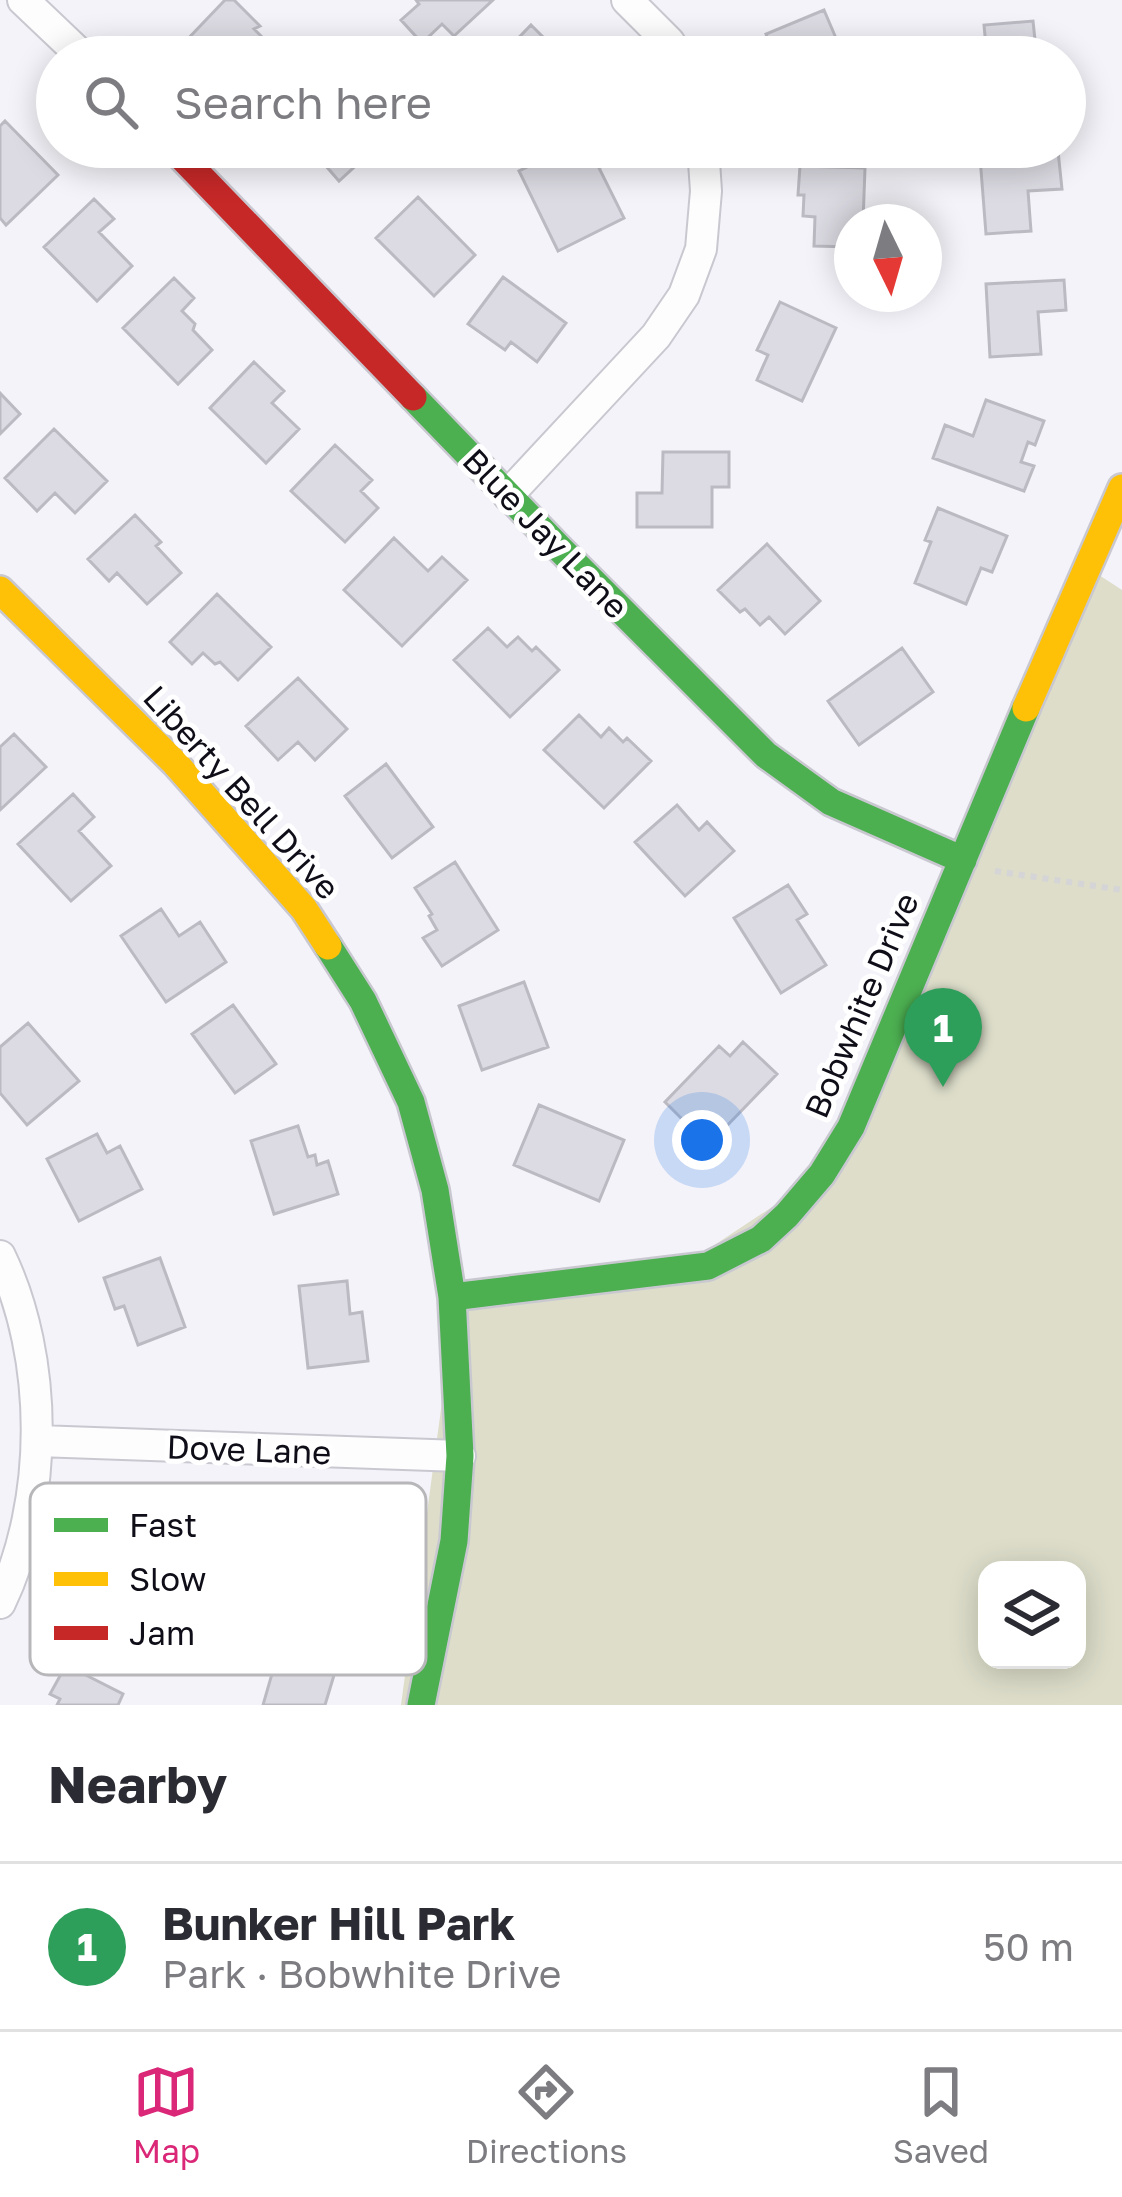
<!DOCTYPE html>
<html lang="en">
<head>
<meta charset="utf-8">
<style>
	body { margin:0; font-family:"Golos Text",sans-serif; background:#f2f2f3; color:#2b2b33 }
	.controls { position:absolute; right:36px; bottom:36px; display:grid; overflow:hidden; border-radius:24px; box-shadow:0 6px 30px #0003 }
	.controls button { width:108px; height:108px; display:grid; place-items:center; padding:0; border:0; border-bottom:3px solid #e1e1e2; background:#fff; color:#2b2b33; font:60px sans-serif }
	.compass { position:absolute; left:834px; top:204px; width:108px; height:108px; border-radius:50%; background:#fff; box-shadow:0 6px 30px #0003; rotate:175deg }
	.you { position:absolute; left:702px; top:1140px; width:42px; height:42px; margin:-30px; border:9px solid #fff; border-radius:50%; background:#1a73e8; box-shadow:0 0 0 18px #1a73e833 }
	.badge { display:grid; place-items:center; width:78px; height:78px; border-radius:50%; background:#db2777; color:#fff; font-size:39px; font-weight:700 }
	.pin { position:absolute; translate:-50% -99px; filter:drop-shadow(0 3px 6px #0008) }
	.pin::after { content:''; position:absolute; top:63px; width:42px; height:36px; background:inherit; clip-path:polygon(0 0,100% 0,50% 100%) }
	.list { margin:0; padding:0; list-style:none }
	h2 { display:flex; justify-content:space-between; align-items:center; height:156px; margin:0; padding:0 48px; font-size:51px }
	h2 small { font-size:39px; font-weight:400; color:#7c7c81 }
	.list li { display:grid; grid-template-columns:78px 1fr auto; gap:36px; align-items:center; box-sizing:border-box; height:168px; padding:0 48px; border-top:3px solid #e1e1e2 }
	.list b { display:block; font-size:45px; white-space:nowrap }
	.list p { margin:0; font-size:39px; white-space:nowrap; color:#7c7c81 }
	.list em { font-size:39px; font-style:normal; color:#7c7c81 }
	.icon { flex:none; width:66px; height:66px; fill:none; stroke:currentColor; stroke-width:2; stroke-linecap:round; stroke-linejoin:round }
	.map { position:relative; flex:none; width:1122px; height:1705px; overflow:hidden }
	.search { position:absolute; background:#fff; box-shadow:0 6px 30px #0003; left:36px; right:36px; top:36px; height:132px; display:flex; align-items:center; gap:30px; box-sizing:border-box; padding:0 42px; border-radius:66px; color:#7c7c81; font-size:45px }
	.sheet { height:324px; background:#fff }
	nav { display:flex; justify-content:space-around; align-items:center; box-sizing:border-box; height:168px; border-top:3px solid #e1e1e2; background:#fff; font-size:33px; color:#7c7c81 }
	nav a { display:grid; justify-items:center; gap:6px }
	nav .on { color:#db2777 }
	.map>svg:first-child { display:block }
</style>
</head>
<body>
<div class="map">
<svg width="1122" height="1705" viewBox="0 0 1122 1705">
	<rect width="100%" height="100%" fill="#f4f3f9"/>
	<path fill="#ddddca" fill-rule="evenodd" d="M1079,562L1122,590V1705H401L457,1291L704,1252L822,1174ZM987,1570H1077V1660H987Z"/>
	<path fill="#dcdbe3" stroke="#bbbac2" stroke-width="3" d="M225,0H234L260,26L254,29L278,53L274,57H196L183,44Z
		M416,0H493L454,36L442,24L422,43L401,20L419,4Z
		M824,10L844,57H775L766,34Z
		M1033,21L1036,50H1046V57H987L984,25Z
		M531,25L563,57H500Z
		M5,121L58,175L6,225L0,218V126Z
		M286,147H374L375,148L339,181L312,150L299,162Z
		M569,147H615L620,158L599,168L624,218L558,251L519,171Z
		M1058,151L1062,189L1028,191L1031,231L986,234L980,157Z
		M800,166L865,168L863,222H852V247L814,246L815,217L803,216L804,195H798Z
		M418,197L475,255L434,296L376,238Z
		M94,199L114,219L99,232L132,266L97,301L44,247Z
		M503,277L566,323L537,362L511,342L505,350L468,324Z
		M174,278L194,298L182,311L195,324L193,330L212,350L178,384L123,328Z
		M1064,280L1066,310L1038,312L1041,354L990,357L986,284Z
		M780,302L836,328L802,401L757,380L768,355L757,350Z
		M254,362L284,391L272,403L299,429L266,463L210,408Z
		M0,393L20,414L0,434Z
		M986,400L1044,421L1035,445L1028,442L1021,462L1034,466L1024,491L933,458L945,425L973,436Z
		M54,429L107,481L75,513L55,493L37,511L5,478Z
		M335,445L372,480L361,491L378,508L345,542L291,491Z
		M663,452H729V487H712V527H637V493H662Z
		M938,508L1007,536L992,572L981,568L966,604L915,583L931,542L925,540Z
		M135,515L161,542L156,546L181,573L147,604L117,573L109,581L88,559Z
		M394,538L428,571L442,557L467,580L402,646L344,590Z
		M767,544L820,601L785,634L769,617L760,625L745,609L740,612L718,590Z
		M217,594L271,647L238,680L220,662L215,664L203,653L192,664L170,642Z
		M488,628L507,647L518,637L532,651L536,647L559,670L510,717L454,660Z
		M902,648L933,692L859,745L828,701Z
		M298,678L347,729L315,760L298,742L278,760L246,726Z
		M579,715L601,737L609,728L623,742L627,738L651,761L604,808L544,750Z
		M14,734L46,767L0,810V747Z
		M386,764L433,827L392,858L345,796Z
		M73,794L94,817L79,831L111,866L71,901L18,844Z
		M677,805L699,830L707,822L734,851L685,896L635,842Z
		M455,862L498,930L442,966L423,938L437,930L429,916L432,914L415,888Z
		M788,885L807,914L797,920L826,965L781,993L734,918Z
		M161,909L179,936L200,922L226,962L166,1002L121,936Z
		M524,982L548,1047L482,1070L459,1006Z
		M233,1005L276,1064L235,1093L192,1034Z
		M28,1023L79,1081L27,1125L0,1093V1047Z
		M743,1042L777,1074L719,1134L702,1119L692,1129L665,1102L719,1046L730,1056Z
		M539,1105L624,1140L599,1201L514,1165Z
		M298,1126L308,1157L315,1155L317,1165L328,1161L338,1194L274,1214L251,1141Z
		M97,1134L107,1153L120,1146L142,1189L79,1221L47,1159Z
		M160,1258L185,1327L138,1345L124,1306L115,1309L104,1278Z
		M347,1281L350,1314L362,1312L368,1361L308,1368L299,1286Z
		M280,1646L338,1662L325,1705H263Z
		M66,1665L123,1694L118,1705H57L60,1699L50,1694Z"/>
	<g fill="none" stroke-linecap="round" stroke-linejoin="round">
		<g stroke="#c9c8d0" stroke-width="34">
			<path id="street" d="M23,0L83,57
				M627,0L669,42L678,57
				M508,495L656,336L684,295L701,249L706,191L703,147
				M0,1256C49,1358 49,1501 0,1603
				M38,1441L460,1456"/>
		</g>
		<g stroke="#c9c8d0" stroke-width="32">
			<path id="fast" d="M413,397L560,549L766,755L831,802L963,860
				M328,946L363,1001L411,1102L435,1190L452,1297L460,1456L454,1541L421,1705
				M452,1297L708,1266L761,1239L787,1215L822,1174L851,1127L1026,708"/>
		</g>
		<g stroke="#c9c8d0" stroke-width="32">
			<path id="slow" d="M0,590L175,763L304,909L328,946
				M1026,708L1122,488"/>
		</g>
		<g stroke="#c9c8d0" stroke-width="32">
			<path id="jam" d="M172,147L413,397"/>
		</g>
		<path stroke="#d5d4d6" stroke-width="6" stroke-dasharray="6 6" stroke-linecap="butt" d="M995,871L1122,890"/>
		<use href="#street" stroke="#fdfdfe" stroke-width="30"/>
		<use href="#fast" stroke="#4caf50" stroke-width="27"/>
		<use href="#slow" stroke="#ffc107" stroke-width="27"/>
		<use href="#jam" stroke="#c62828" stroke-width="27"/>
	</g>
	<g text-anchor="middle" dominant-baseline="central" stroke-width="10" stroke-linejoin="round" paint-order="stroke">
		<g font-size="33" fill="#0f0d17" stroke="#fff">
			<text transform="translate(546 533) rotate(46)">Blue Jay Lane</text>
			<text transform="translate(242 792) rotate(48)">Liberty Bell Drive</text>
			<text transform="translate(861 1005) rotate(-67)">Bobwhite Drive</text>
			<text transform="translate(249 1449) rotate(2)">Dove Lane</text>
		</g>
	</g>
	<rect x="30" y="1483" width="396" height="192" rx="18" fill="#fff" stroke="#b7b6b9" stroke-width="3"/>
	<rect x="54" y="1518" width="54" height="14" fill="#4caf50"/>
	<rect x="54" y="1572" width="54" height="14" fill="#ffc107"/>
	<rect x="54" y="1626" width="54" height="14" fill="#c62828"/>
	<g font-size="33" fill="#0f0d17">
		<text x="129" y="1537">Fast</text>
		<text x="129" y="1591">Slow</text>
		<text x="129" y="1645">Jam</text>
	</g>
</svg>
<div class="controls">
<button><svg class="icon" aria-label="layers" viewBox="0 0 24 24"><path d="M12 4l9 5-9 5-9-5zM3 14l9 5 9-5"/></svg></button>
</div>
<svg class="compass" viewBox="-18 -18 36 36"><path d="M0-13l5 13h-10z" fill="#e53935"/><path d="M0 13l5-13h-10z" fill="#7c7c81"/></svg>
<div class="you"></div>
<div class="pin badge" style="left:943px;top:1087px;background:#2e9e5b">1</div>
<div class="search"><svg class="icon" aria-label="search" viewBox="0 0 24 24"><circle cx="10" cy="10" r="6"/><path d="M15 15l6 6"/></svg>Search here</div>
</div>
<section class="sheet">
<h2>Nearby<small></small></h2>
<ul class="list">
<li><span class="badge" style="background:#2e9e5b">1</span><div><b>Bunker Hill Park</b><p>Park · Bobwhite Drive</p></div><em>50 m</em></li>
</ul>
</section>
<nav>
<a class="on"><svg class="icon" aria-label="map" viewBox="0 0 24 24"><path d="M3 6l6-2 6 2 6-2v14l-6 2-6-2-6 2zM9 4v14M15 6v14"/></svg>Map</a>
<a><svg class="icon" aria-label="directions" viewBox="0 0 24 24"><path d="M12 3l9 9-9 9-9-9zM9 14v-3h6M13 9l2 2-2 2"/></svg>Directions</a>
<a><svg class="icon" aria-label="saved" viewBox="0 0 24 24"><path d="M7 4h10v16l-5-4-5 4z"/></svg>Saved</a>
</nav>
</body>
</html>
